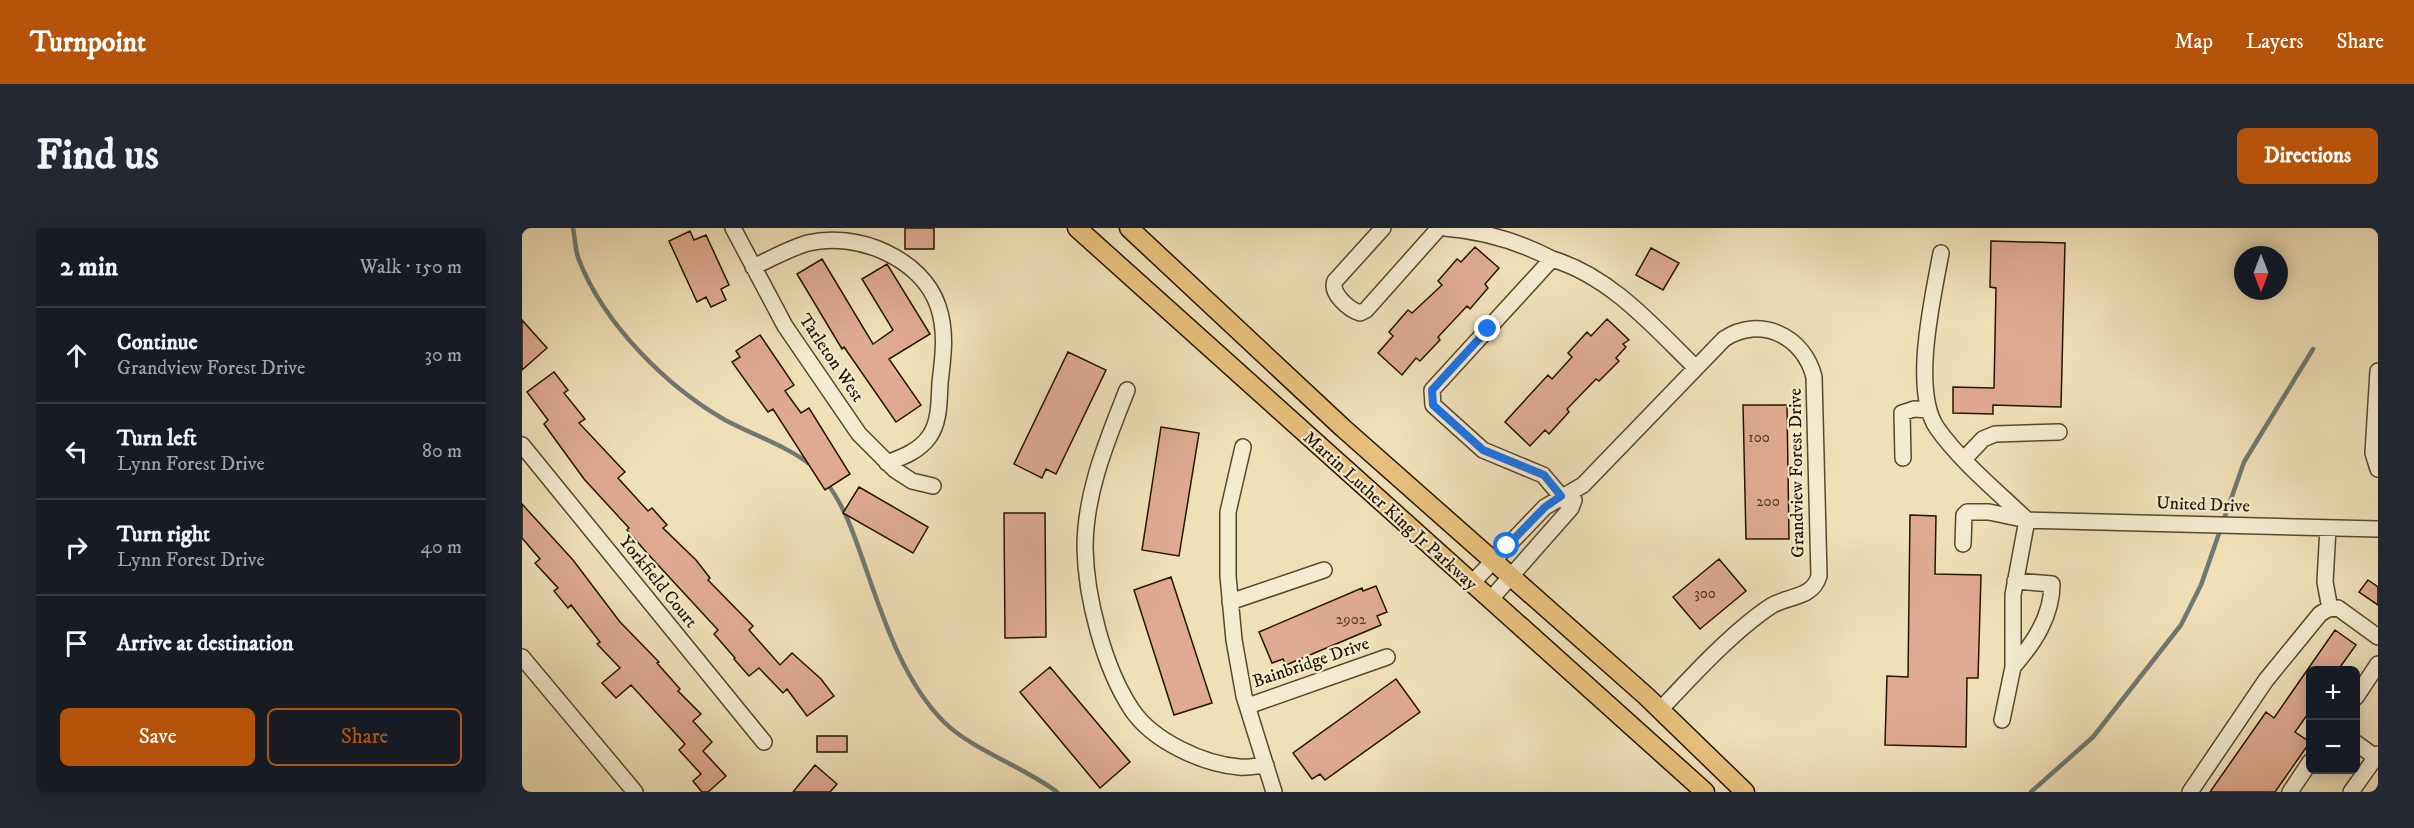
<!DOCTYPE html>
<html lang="en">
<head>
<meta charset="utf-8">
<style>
	body { margin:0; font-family:"IM FELL DW Pica",serif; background:#242831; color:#f1f3f6 }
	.controls { position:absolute; right:18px; bottom:18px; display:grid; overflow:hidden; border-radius:9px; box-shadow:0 3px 15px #0003 }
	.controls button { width:54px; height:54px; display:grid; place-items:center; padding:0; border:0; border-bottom:2px solid #363941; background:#171b24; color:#f1f3f6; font:30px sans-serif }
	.compass { position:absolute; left:1712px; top:18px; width:54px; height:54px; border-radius:50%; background:#171b24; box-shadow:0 3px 15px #0003; rotate:180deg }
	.stop { position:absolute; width:18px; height:18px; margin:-14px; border:4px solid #1a73e8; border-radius:50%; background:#fff }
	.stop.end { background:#1a73e8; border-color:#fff; box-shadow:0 2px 6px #0008 }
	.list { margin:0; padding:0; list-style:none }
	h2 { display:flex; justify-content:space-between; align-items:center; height:78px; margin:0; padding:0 24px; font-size:26px }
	h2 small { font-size:20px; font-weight:400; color:#9ea1a6 }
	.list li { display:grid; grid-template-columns:39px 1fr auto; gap:18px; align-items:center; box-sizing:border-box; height:96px; padding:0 24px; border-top:2px solid #363941 }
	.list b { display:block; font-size:22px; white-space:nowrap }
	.list p { margin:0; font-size:20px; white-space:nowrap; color:#9ea1a6 }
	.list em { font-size:20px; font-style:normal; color:#9ea1a6 }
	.actions { display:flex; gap:12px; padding:18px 24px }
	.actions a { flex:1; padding:14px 0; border:2px solid #b45309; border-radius:9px; text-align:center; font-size:21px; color:#b45309 }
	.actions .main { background:#b45309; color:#fff }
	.icon { flex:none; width:33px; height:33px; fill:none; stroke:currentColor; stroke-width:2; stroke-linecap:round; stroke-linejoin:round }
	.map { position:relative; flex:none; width:1856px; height:564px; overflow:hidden; border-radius:9px }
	header { display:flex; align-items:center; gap:36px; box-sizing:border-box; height:84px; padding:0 30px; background:#b45309; color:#fff }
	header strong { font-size:28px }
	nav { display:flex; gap:33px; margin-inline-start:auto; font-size:21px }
	.intro { display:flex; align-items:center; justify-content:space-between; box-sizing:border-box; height:144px; padding:0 36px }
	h1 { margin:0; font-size:42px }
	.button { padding:15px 27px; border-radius:9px; background:#b45309; color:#fff; font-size:21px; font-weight:700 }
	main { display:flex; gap:36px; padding:0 36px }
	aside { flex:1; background:#171b24; border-radius:9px; box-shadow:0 3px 15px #0003 }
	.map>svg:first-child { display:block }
</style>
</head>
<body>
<header>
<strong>Turnpoint</strong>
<nav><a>Map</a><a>Layers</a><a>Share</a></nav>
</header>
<div class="intro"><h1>Find us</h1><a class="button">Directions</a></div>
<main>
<aside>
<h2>2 min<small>Walk · 150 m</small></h2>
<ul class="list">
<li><svg class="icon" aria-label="ahead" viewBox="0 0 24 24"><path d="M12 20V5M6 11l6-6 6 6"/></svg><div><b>Continue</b><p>Grandview Forest Drive</p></div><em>30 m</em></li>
<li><svg class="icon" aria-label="left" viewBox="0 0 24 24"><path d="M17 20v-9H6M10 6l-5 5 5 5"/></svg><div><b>Turn left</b><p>Lynn Forest Drive</p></div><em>80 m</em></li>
<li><svg class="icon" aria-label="right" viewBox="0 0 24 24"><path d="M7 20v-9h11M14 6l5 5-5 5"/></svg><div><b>Turn right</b><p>Lynn Forest Drive</p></div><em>40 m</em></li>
<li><svg class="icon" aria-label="arrive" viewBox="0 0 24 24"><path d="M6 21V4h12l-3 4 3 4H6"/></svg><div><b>Arrive at destination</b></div></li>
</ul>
<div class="actions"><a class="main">Save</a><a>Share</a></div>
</aside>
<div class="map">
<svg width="1856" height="564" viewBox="0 0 1856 564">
	<rect width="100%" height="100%" fill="#f0e0b8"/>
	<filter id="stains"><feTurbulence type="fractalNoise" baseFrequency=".00333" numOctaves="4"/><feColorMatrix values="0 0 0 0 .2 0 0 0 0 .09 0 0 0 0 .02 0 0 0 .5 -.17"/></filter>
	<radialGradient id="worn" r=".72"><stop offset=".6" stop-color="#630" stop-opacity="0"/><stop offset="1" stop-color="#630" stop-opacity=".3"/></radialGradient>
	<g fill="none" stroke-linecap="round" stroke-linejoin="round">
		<path stroke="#6f7871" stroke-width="4.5" d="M51,0C53,10 53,22 57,32C82,96 144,158 203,192C231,207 263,217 289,237
			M304,254C324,280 333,310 344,341C362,393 382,454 422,494C449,521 502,539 535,564
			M1509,564L1571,509L1659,397L1679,357L1722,234L1791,121"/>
	</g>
	<path fill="#dfaa91" stroke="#241401" stroke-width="1.5" d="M383,0H412V21H383Z
		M168,3L172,12L184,7L207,57L199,61L204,72L189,79L184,69L175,74L147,13Z
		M1469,13L1543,15L1539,179L1471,177V186L1431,185V159L1472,160L1474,60L1468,59Z
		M953,19L977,40L963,56L966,60L948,81L945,78L916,109L918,112L898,133L894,130L880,147L856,125L871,108L867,104L886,82L890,85L920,57L916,53L935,31L939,34Z
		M1129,20L1157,35L1141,62L1114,47Z
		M300,31L351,116L371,102L340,51L365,36L408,106L367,131L399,177L374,194L322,119L320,121L275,46Z
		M1085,91L1107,112L1101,116L1104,119L1094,130L1097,133L1077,153L1074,151L1045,181L1047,184L1027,206L1023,202L1008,218L983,194L1026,147L1030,151L1050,129L1046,125L1065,104L1069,108Z
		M0,92L25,120L0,142Z
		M238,107L272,157L263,163L279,185L287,180L328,246L303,262L251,181L246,184L210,134L218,129L214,123Z
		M546,124L584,142L534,246L524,241L520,250L492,236Z
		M32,144L46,162L42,165L63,191L57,195L103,244L96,250L126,283L130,280L145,297L141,300L174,332L188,350L186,352L231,398L227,402L258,437L270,425L299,451L312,468L285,488L265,461L261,465L237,440L227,448L212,431L213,430L192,406L196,402L125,325L105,302L107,300L62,251L22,196L26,192L5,164Z
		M1221,177H1265L1267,311H1224Z
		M639,199L677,205L657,328L620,322Z
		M337,259L406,299L391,325L321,285Z
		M0,276L51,332L98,394L137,434L135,435L158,461L156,463L179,486L171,493L190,514L181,523L204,548L186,564H180L171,553L179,546L157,522L163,516L109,457L94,470L80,455L98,440L75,416L78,414L49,377L46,380L32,363L36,360L13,335L18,331L0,310Z
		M482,285H523L524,409L483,410Z
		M1388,287L1414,288L1413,346L1459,347L1456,450H1445L1444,519L1363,517L1365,448L1386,449Z
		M1197,331L1224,363L1178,401L1151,369Z
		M649,349L690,475L652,487L612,362Z
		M1846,352L1856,359V377L1837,364Z
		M854,358L865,384L855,388L859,397L764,437L761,431L750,435L737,404L840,360L841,363Z
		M1813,402L1834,417L1816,442H1788V483L1773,504L1788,514L1753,564H1688L1744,484L1752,490Z
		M528,439L608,534L578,560L498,464Z
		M874,451L898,484L803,552L798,546L790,551L771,525Z
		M295,508H325V524H295Z
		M293,537L315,556L308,564H271Z"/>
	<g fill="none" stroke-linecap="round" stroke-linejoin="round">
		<g stroke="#57472f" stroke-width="18">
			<path id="minor" d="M211,0L263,98L337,206L373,242L390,253L411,258
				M861,0L813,53C808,65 826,81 838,85L844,82L917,0
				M923,0C961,3 996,13 1030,31
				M1419,25C1411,69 1389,162 1415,200C1438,233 1476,264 1505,292
				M231,39C249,31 268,20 286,15C334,3 400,30 416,78C425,104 421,129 418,155C417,172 418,194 407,209C397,223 381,229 365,235
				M1856,143L1851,225L1856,241
				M605,162C585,213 563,264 563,320C564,370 582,440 610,482C631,513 681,536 717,539C726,540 735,538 744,537
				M0,217L242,514
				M721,219L706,284V348L712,412L722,468L752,564
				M1381,230L1380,185L1392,181L1407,182
				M1443,230L1461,211L1473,206L1537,204
				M1049,280L1021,247L961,222L911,177L910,162L1030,31C1088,48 1131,98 1173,139
				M1806,300L1803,354L1808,381
				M1441,316L1442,287L1445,284H1467L1505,292L1856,301
				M950,355L1023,279L1061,257L1202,111C1238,87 1282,108 1292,149L1297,348C1290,371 1267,367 1249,378C1210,404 1170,448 1138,482
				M968,372L1049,280L1052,272
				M708,374L802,342
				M0,429L113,564
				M1491,439C1512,415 1530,388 1530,356L1493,353
				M1834,469L1856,436
				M726,478L865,429
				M1480,492L1491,439V367L1505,292
				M1834,515L1856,531
				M1668,564L1744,452L1798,386L1806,381L1816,380L1856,409
				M1768,564L1788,534
				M1829,564L1856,526"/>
		</g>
		<g stroke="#241401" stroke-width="21">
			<path id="major" d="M555,0L1183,564
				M607,0L821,200L1124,468L1223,564"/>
		</g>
		<use href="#minor" stroke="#f5ebd1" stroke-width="15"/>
		<use href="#major" stroke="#e8c07c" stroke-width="18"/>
	</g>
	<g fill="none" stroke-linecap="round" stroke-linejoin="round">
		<path stroke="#1a73e8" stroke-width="8" d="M966,101L910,162L911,177L961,222L1022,247L1039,268L1023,279L985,318"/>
	</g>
	<g text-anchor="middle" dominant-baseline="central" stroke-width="4.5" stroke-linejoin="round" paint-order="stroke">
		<g font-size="15" fill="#533a25">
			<text x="1237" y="209">100</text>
			<text x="1246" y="273">200</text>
			<text x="1183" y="365">300</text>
			<text x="829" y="391">2902</text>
		</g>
		<g font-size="18" fill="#241401" stroke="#f5ebd1">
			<text transform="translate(309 130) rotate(56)">Tarleton West</text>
			<text transform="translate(1275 245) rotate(-91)">Grandview Forest Drive</text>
			<text transform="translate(1681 277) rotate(2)">United Drive</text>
			<text transform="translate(868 283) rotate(42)">Martin Luther King Jr Parkway</text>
			<text transform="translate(136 354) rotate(51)">Yorkfield Court</text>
			<text transform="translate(789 435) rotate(-19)">Bainbridge Drive</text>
		</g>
	</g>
	<rect width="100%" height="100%" filter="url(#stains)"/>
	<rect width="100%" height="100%" fill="url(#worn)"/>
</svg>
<div class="controls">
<button>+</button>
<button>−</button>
</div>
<svg class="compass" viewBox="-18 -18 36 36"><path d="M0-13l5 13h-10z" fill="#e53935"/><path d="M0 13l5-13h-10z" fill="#9ea1a6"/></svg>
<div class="stop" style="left:985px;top:318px"></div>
<div class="stop end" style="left:966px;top:101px"></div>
</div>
</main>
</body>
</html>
